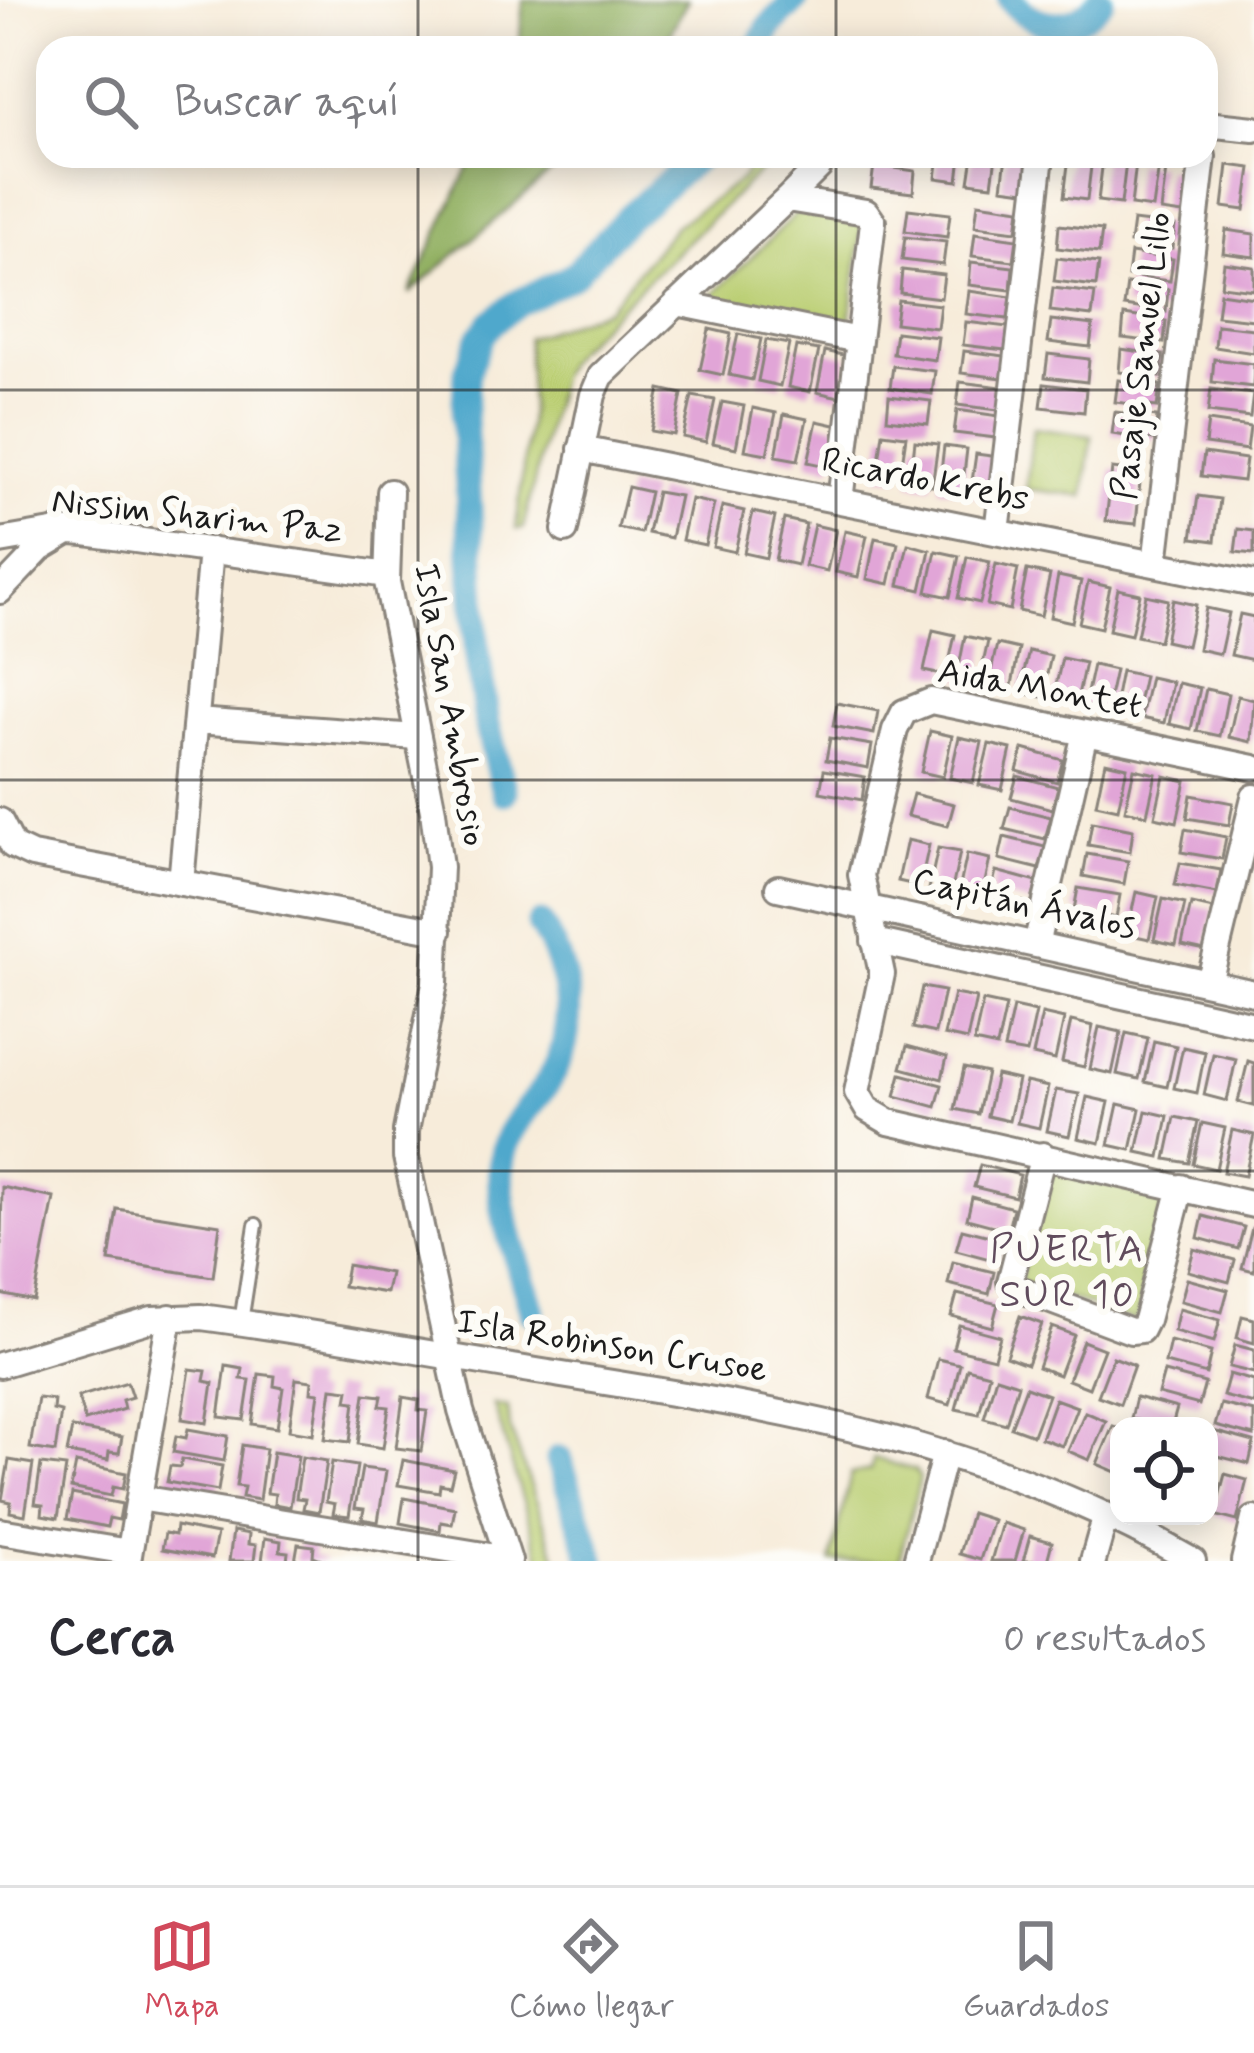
<!DOCTYPE html>
<html lang="es">
<head>
<meta charset="utf-8">
<style>
	body { margin:0; font-family:Mynerve,sans-serif; background:#f7f7f7; color:#2b2b33 }
	.controls { position:absolute; right:36px; bottom:36px; display:grid; overflow:hidden; border-radius:24px; box-shadow:0 6px 30px #0003 }
	.controls button { width:108px; height:108px; display:grid; place-items:center; padding:0; border:0; border-bottom:3px solid #e1e1e2; background:#fff; color:#2b2b33; font:60px sans-serif }
	.list { margin:0; padding:0; list-style:none }
	h2 { display:flex; justify-content:space-between; align-items:center; height:156px; margin:0; padding:0 48px; font-size:51px }
	h2 small { font-size:39px; font-weight:400; color:#7c7c81 }
	.icon { flex:none; width:66px; height:66px; fill:none; stroke:currentColor; stroke-width:2; stroke-linecap:round; stroke-linejoin:round }
	.map { position:relative; flex:none; width:1254px; height:1561px; overflow:hidden }
	.search { position:absolute; background:#fff; box-shadow:0 6px 30px #0003; left:36px; right:36px; top:36px; height:132px; display:flex; align-items:center; gap:30px; box-sizing:border-box; padding:0 42px; border-radius:36px; color:#7c7c81; font-size:45px }
	.sheet { height:324px; background:#fff }
	nav { display:flex; justify-content:space-around; align-items:center; box-sizing:border-box; height:168px; border-top:3px solid #e1e1e2; background:#fff; font-size:33px; color:#7c7c81 }
	nav a { display:grid; justify-items:center; gap:6px }
	nav .on { color:#d1495b }
	.map>svg:first-child { display:block }
</style>
</head>
<body>
<div class="map">
<svg width="1254" height="1561" viewBox="0 0 1254 1561">
	<rect width="100%" height="100%" fill="#fdfcf7"/>
	<filter id="ink" filterUnits="userSpaceOnUse"><feTurbulence type="fractalNoise" baseFrequency=".00833" numOctaves="2"/><feDisplacementMap in="SourceGraphic" scale="24" xChannelSelector="R" yChannelSelector="G"/><feConvolveMatrix kernelMatrix="1 2 1 2 8 2 1 2 1" color-interpolation-filters="sRGB"/></filter>
	<filter id="wash" filterUnits="userSpaceOnUse"><feTurbulence type="fractalNoise" baseFrequency=".004" numOctaves="4" result="noise"/><feDisplacementMap in="SourceGraphic" scale="48" xChannelSelector="R" yChannelSelector="G"/><feGaussianBlur stdDeviation="2.7" result="paint"/><feColorMatrix in="noise" values="0 0 0 0 0 0 0 0 0 0 0 0 0 0 0 0 0 1.4 0 .05"/><feComposite in="paint" operator="in"/></filter>
	<g filter="url(#wash)">
		<rect width="100%" height="100%" fill="#f7ecda"/>
		<path fill="#bace72" stroke="#6b7547" stroke-width="3" d="M756,156H776L571,354L560,373L523,529H516L530,410L527,338L607,309L675,226L741,180Z
			M798,212L863,220L849,329L708,299Z
			M1033,428L1092,436L1084,496L1026,489Z
			M1055,1170L1159,1193L1165,1201L1137,1322L1019,1282L1050,1171Z
			M494,1405L508,1408L510,1428L558,1561H541Z
			M874,1458L915,1470L920,1478L899,1561H831L851,1474L870,1470Z"/>
		<path fill="#93b164" stroke="#586640" stroke-width="3" d="M523,0H688L662,48H519Z
			M474,156H570L409,294Z"/>
		<g fill="none" stroke-linecap="round" stroke-linejoin="round">
			<path stroke="#4fa8cc" stroke-width="27" d="M1011,0C1036,31 1076,32 1101,0
				M758,48L770,26L795,0
				M504,792L487,723L477,651L464,416L467,372L481,336L491,323L517,303L572,276L629,216L699,156
				M532,1311C520,1264 494,1206 502,1158C508,1127 526,1112 544,1088C580,1037 572,974 540,924
				M559,1459L593,1561"/>
		</g>
		<g id="blocks">
			<path fill="#e1a5d7" d="M939,156H961L958,181L936,178Z
				M973,156H996L992,185L969,182Z
				M1006,156H1030L1025,191L1002,188Z
				M1069,156L1092,158L1087,200L1064,197Z
				M1103,159L1126,162L1121,204L1098,201Z
				M1136,163L1159,166L1153,208L1131,205Z
				M874,165L915,171L913,193L871,188Z
				M1228,165L1251,168L1245,210L1223,207Z
				M1166,169L1188,172L1183,214L1161,211Z
				M978,203L1020,209L1017,231L975,226Z
				M908,209L950,214L947,237L905,231Z
				M1133,221L1175,226L1172,248L1130,243Z
				M1059,225L1102,230L1099,253L1057,248Z
				M1226,230L1254,234V257L1223,253Z
				M975,233L1017,239L1014,261L972,256Z
				M905,237L946,242L943,265L902,260Z
				M1131,253L1173,259L1170,281L1128,276Z
				M1057,258L1099,263L1096,286L1054,281Z
				M971,262L1013,267L1011,290L969,285Z
				M1224,263L1254,267V290L1221,286Z
				M902,270L944,275L941,298L900,293Z
				M1127,284L1168,289L1166,312L1124,306Z
				M1053,288L1095,293L1092,316L1050,311Z
				M969,291L1011,297L1008,319L966,314Z
				M1220,293L1254,298V320L1217,316Z
				M898,300L940,305L937,328L895,323Z
				M1124,315L1166,321L1164,343L1122,338Z
				M1051,320L1093,325L1090,347L1048,342Z
				M966,322L1008,327L1005,350L963,345Z
				M1217,325L1254,329V353L1215,347Z
				M709,329L731,334L723,375L700,370Z
				M896,332L938,337L935,360L893,354Z
				M738,334L761,339L752,380L729,375Z
				M766,340L789,344L780,386L758,381Z
				M796,346L819,350L810,392L788,387Z
				M1121,349L1163,355L1160,377L1119,372Z
				M825,351L847,356L839,397L817,392Z
				M964,351L1005,356L1003,378L961,373Z
				M1048,354L1089,359L1087,382L1045,377Z
				M1214,359L1254,364L1253,387L1212,382Z
				M893,366L935,371L932,394L890,388Z
				M1118,380L1160,385L1157,407L1115,402Z
				M960,382L1002,387L999,410L957,405Z
				M1044,384L1086,389L1084,412L1041,407Z
				M660,389L682,394L674,435L651,431Z
				M1211,389L1253,394L1250,417L1208,412Z
				M692,396L715,400L706,442L683,437Z
				M889,396L931,401L928,424L887,419Z
				M722,402L744,406L736,448L713,443Z
				M753,408L776,413L767,454L745,450Z
				M957,410L999,416L996,438L954,433Z
				M1115,412L1157,417L1154,440L1112,434Z
				M784,414L807,419L798,460L776,456Z
				M817,421L839,426L831,467L808,462Z
				M1208,421L1250,427L1247,450L1205,444Z
				M883,433L906,436L900,478L877,475Z
				M915,441L938,444L932,486L910,483Z
				M944,446L967,449L962,491L939,488Z
				M1204,453L1246,459L1243,481L1201,476Z
				M976,454L999,457L993,498L970,495Z
				M1112,469L1141,472L1136,524L1106,521Z
				M628,487L650,492L641,533L618,528Z
				M657,492L680,496L671,538L648,533Z
				M1198,496L1220,499L1215,541L1192,538Z
				M691,499L714,504L705,545L682,540Z
				M722,506L744,511L735,552L713,547Z
				M753,512L775,517L766,558L744,553Z
				M784,519L806,524L797,565L775,560Z
				M814,525L836,530L827,571L805,566Z
				M1238,529L1254,531V554L1235,552Z
				M845,531L867,536L858,577L836,572Z
				M875,538L898,543L889,584L867,579Z
				M908,544L930,550L921,590L899,585Z
				M936,551L959,556L950,597L927,592Z
				M967,557L990,562L980,603L958,598Z
				M996,564L1018,569L1010,610L987,605Z
				M1027,570L1050,575L1041,616L1019,611Z
				M1058,576L1081,581L1072,622L1050,617Z
				M1088,582L1110,587L1101,628L1079,623Z
				M1118,589L1140,594L1131,635L1109,630Z
				M1146,595L1168,600L1159,641L1137,636Z
				M1173,600L1196,605L1187,646L1165,641Z
				M1206,608L1229,613L1220,654L1198,649Z
				M1240,614L1254,617L1253,660L1231,655Z
				M933,630L955,635L946,676L924,671Z
				M965,636L988,641L979,682L957,677Z
				M997,644L1019,649L1011,690L988,685Z
				M1029,651L1051,656L1042,697L1019,692Z
				M1062,658L1085,663L1076,704L1053,699Z
				M1093,665L1115,670L1106,711L1084,706Z
				M1121,671L1144,676L1135,717L1113,712Z
				M1150,677L1172,682L1164,723L1141,718Z
				M1178,683L1200,688L1191,729L1169,724Z
				M1206,689L1228,694L1220,736L1197,731Z
				M1238,696L1254,700L1251,742L1229,737Z
				M837,703L878,711L874,734L833,726Z
				M930,731L952,736L943,777L921,772Z
				M959,737L982,742L973,783L950,778Z
				M830,738L872,745L868,768L826,760Z
				M989,744L1011,749L1002,790L979,785Z
				M1023,749L1063,760L1057,782L1017,771Z
				M1105,762L1127,767L1118,809L1096,804Z
				M1134,769L1156,774L1147,815L1125,810Z
				M824,770L865,777L862,800L820,792Z
				M1017,776L1058,787L1052,809L1011,798Z
				M1164,776L1186,781L1177,822L1155,817Z
				M913,794L954,804L948,826L907,816Z
				M1191,795L1233,803L1229,825L1187,818Z
				M1010,807L1051,817L1045,839L1004,829Z
				M1092,822L1133,830L1130,852L1088,845Z
				M1185,829L1226,837L1222,859L1181,852Z
				M1004,837L1045,847L1039,869L999,859Z
				M907,840L929,845L920,886L898,881Z
				M938,848L960,852L951,894L929,889Z
				M967,854L990,859L981,900L958,895Z
				M1087,854L1128,861L1124,884L1083,876Z
				M1180,863L1221,870L1217,893L1175,885Z
				M996,871L1037,882L1031,904L991,893Z
				M1078,888L1120,895L1116,918L1074,910Z
				M1136,892L1158,897L1149,939L1127,934Z
				M1163,899L1185,904L1176,945L1154,940Z
				M1191,904L1213,909L1205,950L1182,945Z
				M922,987L944,991L935,1033L913,1028Z
				M954,994L976,998L967,1040L944,1035Z
				M983,1001L1006,1006L997,1047L974,1042Z
				M1013,1007L1036,1012L1027,1053L1004,1049Z
				M1042,1014L1064,1019L1055,1060L1033,1055Z
				M1071,1021L1093,1026L1084,1067L1062,1062Z
				M1099,1027L1121,1032L1112,1074L1090,1069Z
				M1126,1033L1148,1038L1139,1079L1117,1074Z
				M1154,1041L1176,1046L1167,1087L1145,1082Z
				M907,1046L947,1057L942,1079L901,1068Z
				M1183,1047L1205,1052L1197,1093L1174,1088Z
				M1213,1054L1236,1059L1227,1101L1204,1095Z
				M1248,1061L1254,1063V1106L1238,1102Z
				M964,1068L987,1073L978,1114L955,1109Z
				M901,1074L942,1085L936,1107L895,1096Z
				M996,1075L1018,1080L1009,1121L987,1116Z
				M1026,1082L1048,1087L1039,1128L1017,1123Z
				M1056,1090L1079,1094L1069,1136L1047,1131Z
				M1087,1097L1109,1102L1100,1143L1078,1138Z
				M1118,1104L1140,1109L1131,1150L1109,1145Z
				M1146,1111L1168,1116L1160,1157L1137,1152Z
				M1175,1117L1198,1122L1189,1163L1166,1159Z
				M1202,1123L1225,1128L1216,1169L1193,1164Z
				M1232,1130L1254,1135L1245,1176L1223,1172Z
				M980,1165L1020,1175L1015,1197L974,1187Z
				M2,1187L54,1198L34,1301L0,1294Z
				M972,1197L1013,1208L1008,1230L967,1219Z
				M117,1209L220,1225L213,1277L109,1261Z
				M1203,1216L1244,1227L1238,1249L1198,1238Z
				M1252,1228H1254V1271L1242,1268Z
				M962,1229L1002,1239L997,1261L956,1250Z
				M1194,1249L1235,1260L1229,1282L1188,1271Z
				M953,1262L994,1272L989,1294L948,1284Z
				M347,1265L390,1273L386,1293L343,1286Z
				M1187,1279L1228,1290L1222,1312L1181,1301Z
				M957,1294L998,1304L992,1327L951,1316Z
				M1179,1309L1220,1320L1214,1342L1174,1331Z
				M1020,1316L1042,1324L1027,1364L1006,1356Z
				M1242,1316L1254,1319V1343L1237,1338Z
				M959,1325L1000,1336L994,1358L953,1348Z
				M1052,1327L1074,1335L1059,1375L1038,1367Z
				M1083,1341L1104,1349L1089,1388L1068,1380Z
				M1170,1341L1211,1352L1206,1374L1165,1363Z
				M1235,1345L1254,1350V1373L1229,1367Z
				M1113,1357L1134,1365L1120,1404L1098,1396Z
				M938,1359L960,1364L950,1405L928,1399Z
				M226,1366L243,1369L241,1379L250,1380L244,1420L219,1417Z
				M967,1368L989,1374L979,1414L956,1409Z
				M190,1369L206,1371L204,1381L213,1383L207,1423L182,1419Z
				M1164,1372L1205,1383L1199,1405L1158,1394Z
				M259,1374L275,1376L274,1386L283,1388L277,1428L252,1424Z
				M1229,1374L1254,1381V1404L1223,1396Z
				M996,1377L1018,1384L1006,1424L984,1418Z
				M296,1379L312,1381L311,1392L319,1393L313,1434L289,1430Z
				M127,1382L132,1397L122,1400L124,1409L85,1421L78,1397Z
				M1026,1387L1048,1395L1033,1435L1011,1427Z
				M332,1388L349,1390L347,1401L355,1402L350,1442L325,1439Z
				M365,1394L382,1396L380,1406L389,1407L383,1448L358,1444Z
				M403,1397L419,1400L418,1410L427,1411L421,1451L396,1448Z
				M1136,1397L1177,1408L1172,1426L1131,1419Z
				M38,1398L54,1400L53,1410L61,1412L55,1452L30,1448Z
				M1055,1399L1077,1407L1062,1446L1041,1438Z
				M1221,1404L1254,1412V1436L1215,1426Z
				M1085,1412L1106,1421L1089,1460L1068,1451Z
				M1113,1426L1119,1428L1118,1473L1097,1464Z
				M72,1428L122,1437L119,1453L109,1452L108,1460L67,1453Z
				M188,1429L228,1436L224,1461L173,1452L176,1436L186,1438Z
				M1213,1431L1254,1442L1249,1464L1209,1454Z
				M242,1445L266,1449L259,1500L242,1497L244,1487L236,1486Z
				M273,1452L298,1456L290,1507L274,1504L275,1494L267,1493Z
				M302,1457L327,1461L319,1512L303,1509L305,1499L296,1498Z
				M182,1459L222,1466L218,1491L167,1482L170,1466L180,1467Z
				M9,1460L33,1464L25,1515L10,1512L11,1502L2,1500Z
				M403,1460L454,1470L450,1486L440,1484L439,1492L398,1485Z
				M332,1462L357,1466L349,1516L333,1514L335,1504L326,1502Z
				M76,1463L126,1473L123,1489L113,1487L111,1496L71,1488Z
				M41,1464L66,1467L58,1518L42,1515L43,1505L35,1504Z
				M362,1468L386,1471L378,1522L362,1519L364,1509L355,1508Z
				M1225,1474L1247,1480L1237,1521L1214,1515Z
				M72,1494L122,1504L119,1520L109,1518L107,1527L67,1519Z
				M404,1498L455,1508L452,1524L441,1522L440,1531L400,1523Z
				M971,1513L993,1520L980,1560L959,1554Z
				M1002,1523L1024,1530L1015,1561H991Z
				M176,1526L217,1534L212,1558L162,1549L165,1533L175,1535Z
				M233,1531L249,1534L248,1544L256,1545L254,1561H229Z
				M1030,1536L1052,1542L1047,1561H1023Z
				M265,1538L281,1541L280,1551L288,1552L287,1561H262Z
				M298,1544L314,1546L313,1556L326,1561H295Z"/>
		</g>
	</g>
	<g filter="url(#ink)">
		<use href="#blocks" fill-opacity="0" stroke="#8a847b" stroke-width="3"/>
		<g fill="none" stroke-linecap="round" stroke-linejoin="round">
			<g stroke="#8a847b" stroke-width="18">
				<path id="service" d="M241,1322L256,1225"/>
			</g>
			<g stroke="#8a847b" stroke-width="30">
				<path id="minor" d="M1206,124L1254,129
					M787,199L866,212L873,222L840,501
					M677,303L858,340
					M581,449L1254,584
					M390,492L387,582L433,811L440,867L435,983L406,1131V1157L461,1411L509,1561
					M565,530L593,395L601,376L787,199L819,167L824,156
					M997,532L1041,156
					M0,541L58,531L85,533L387,575
					M1155,564L1203,156
					M0,591L40,549L65,534
					M196,721L417,737
					M1254,768L931,701L904,712L895,730L861,875L882,974L857,1092L867,1109L889,1122L1254,1205
					M0,821L13,846L32,855L439,931
					M181,883L211,550
					M778,888L1254,993
					M874,941L1254,1025
					M1036,945L1085,733
					M1209,983L1254,797
					M1043,1155L1010,1282L1014,1287L1131,1331L1141,1330L1146,1320L1181,1187
					M0,1365L152,1319L201,1317C315,1332 429,1354 543,1372C776,1409 985,1440 1193,1561
					M139,1498L508,1559
					M0,1531L129,1552
					M128,1561L170,1317
					M916,1561L945,1453
					M1093,1561L1106,1515
					M1244,1561L1254,1519"/>
			</g>
			<use href="#service" stroke="#fff" stroke-width="12"/>
			<use href="#minor" stroke="#fff" stroke-width="24"/>
		</g>
	</g>
	<path fill="none" stroke="#1c1c1c" stroke-width="3" stroke-opacity="0.55" d="M418,0V48M836,0V48M418,156V1561M836,156V1561M0,390H1254M0,780H1254M0,1171H1254"/>
	<g text-anchor="middle" dominant-baseline="central" stroke-width="12" stroke-linejoin="round" paint-order="stroke">
		<g font-size="36" fill="#1c1c1c" stroke="#fdfcf7">
			<text transform="translate(1143 356) rotate(-83)">Pasaje Samuel Lillo</text>
			<text transform="translate(925 481) rotate(11)">Ricardo Krebs</text>
			<text transform="translate(197 517) rotate(6)">Nissim Sharim Paz</text>
			<text transform="translate(1040 690) rotate(10)">Aida Montet</text>
			<text transform="translate(449 705) rotate(80)">Isla San Ambrosio</text>
			<text transform="translate(1024 905) rotate(12)">Capitán Ávalos</text>
			<text transform="translate(612 1347) rotate(9)">Isla Robinson Crusoe</text>
		</g>
		<g font-size="39" letter-spacing="3" fill="#614c5d" stroke="#fdfcf7">
			<text x="1068" y="1250">PUERTA<tspan x="1068" dy="45">SUR 10</tspan></text>
		</g>
	</g>
</svg>
<div class="controls">
<button><svg class="icon" aria-label="locate" viewBox="0 0 24 24"><circle cx="12" cy="12" r="6"/><path d="M12 2v4M12 18v4M2 12h4M18 12h4"/></svg></button>
</div>
<div class="search"><svg class="icon" aria-label="search" viewBox="0 0 24 24"><circle cx="10" cy="10" r="6"/><path d="M15 15l6 6"/></svg>Buscar aquí</div>
</div>
<section class="sheet">
<h2>Cerca<small>0 resultados</small></h2>
<ul class="list">
</ul>
</section>
<nav>
<a class="on"><svg class="icon" aria-label="map" viewBox="0 0 24 24"><path d="M3 6l6-2 6 2 6-2v14l-6 2-6-2-6 2zM9 4v14M15 6v14"/></svg>Mapa</a>
<a><svg class="icon" aria-label="directions" viewBox="0 0 24 24"><path d="M12 3l9 9-9 9-9-9zM9 14v-3h6M13 9l2 2-2 2"/></svg>Cómo llegar</a>
<a><svg class="icon" aria-label="saved" viewBox="0 0 24 24"><path d="M7 4h10v16l-5-4-5 4z"/></svg>Guardados</a>
</nav>
</body>
</html>
